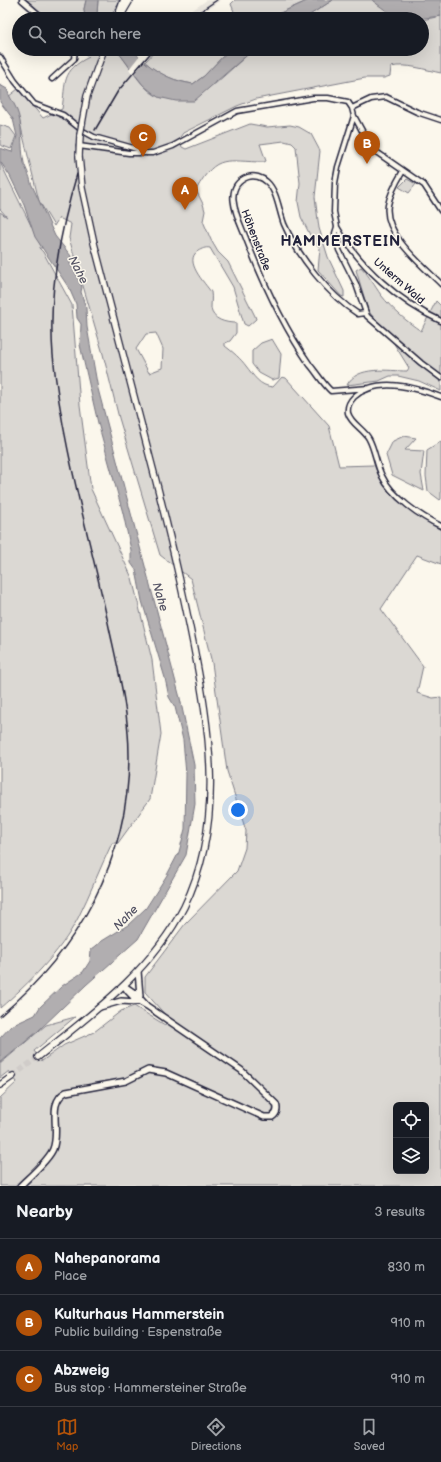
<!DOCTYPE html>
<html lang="en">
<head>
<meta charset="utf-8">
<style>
	body { margin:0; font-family:"Balsamiq Sans",sans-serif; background:#242831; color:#f1f3f6 }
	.controls { position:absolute; right:12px; bottom:12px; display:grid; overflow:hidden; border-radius:6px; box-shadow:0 4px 16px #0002 }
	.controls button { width:36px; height:36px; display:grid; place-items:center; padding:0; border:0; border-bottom:1px solid #363941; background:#171b24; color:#f1f3f6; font:20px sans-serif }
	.you { position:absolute; left:238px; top:810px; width:14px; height:14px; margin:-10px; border:3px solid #fff; border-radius:50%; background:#1a73e8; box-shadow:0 0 0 6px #1a73e833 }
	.badge { display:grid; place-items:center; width:26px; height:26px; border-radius:50%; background:#b45309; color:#fff; font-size:13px; font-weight:700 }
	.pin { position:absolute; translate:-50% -33px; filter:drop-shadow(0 1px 2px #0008) }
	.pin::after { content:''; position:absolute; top:21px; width:14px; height:12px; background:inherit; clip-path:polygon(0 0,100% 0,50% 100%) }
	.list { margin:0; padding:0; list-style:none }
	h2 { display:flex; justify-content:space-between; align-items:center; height:52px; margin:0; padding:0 16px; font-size:17px }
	h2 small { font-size:13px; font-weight:400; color:#9ea1a6 }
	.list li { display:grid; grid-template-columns:26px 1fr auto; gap:12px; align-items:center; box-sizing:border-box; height:56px; padding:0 16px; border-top:1px solid #363941 }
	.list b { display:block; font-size:15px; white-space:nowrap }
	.list p { margin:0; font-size:13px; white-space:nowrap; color:#9ea1a6 }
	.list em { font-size:13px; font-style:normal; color:#9ea1a6 }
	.icon { flex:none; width:22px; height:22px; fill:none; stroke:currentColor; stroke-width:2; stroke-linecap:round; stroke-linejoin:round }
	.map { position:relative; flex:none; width:441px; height:1186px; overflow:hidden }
	.search { position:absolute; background:#171b24; box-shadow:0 4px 16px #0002; left:12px; right:12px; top:12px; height:44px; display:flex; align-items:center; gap:10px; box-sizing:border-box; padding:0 14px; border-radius:22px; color:#9ea1a6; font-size:15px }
	.sheet { height:220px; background:#171b24 }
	nav { display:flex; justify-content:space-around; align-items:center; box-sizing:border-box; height:56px; border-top:1px solid #363941; background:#171b24; font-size:11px; color:#9ea1a6 }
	nav a { display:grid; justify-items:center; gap:2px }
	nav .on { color:#b45309 }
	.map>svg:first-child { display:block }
</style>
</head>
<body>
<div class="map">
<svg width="441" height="1186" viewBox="0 0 441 1186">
	<rect width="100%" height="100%" fill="#fbf7ec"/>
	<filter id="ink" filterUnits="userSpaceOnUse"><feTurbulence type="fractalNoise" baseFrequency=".025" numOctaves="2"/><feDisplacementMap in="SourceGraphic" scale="8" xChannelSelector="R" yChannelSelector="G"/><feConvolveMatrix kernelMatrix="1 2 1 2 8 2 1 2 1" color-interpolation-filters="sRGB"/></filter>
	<g filter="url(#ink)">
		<path fill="#ebe7df" d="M207,0H221L193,19H180Z"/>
		<path fill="#dbd8d3" stroke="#7e7d87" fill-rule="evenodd" d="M26,0H86L84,9L85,19H49Z
			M98,0H119L110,19H101L97,14Z
			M235,0H309L267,19H227L235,14L231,4Z
			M333,0H372L402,19H299L308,16Z
			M441,16V73C426,70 406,63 391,67L390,76L384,78H365L256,99L237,106L183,133L178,140L182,147L186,149L250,124L267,127L290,125L299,127L311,134L320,151L315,197L319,228L328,257L344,291V297L341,296L318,270L320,248L311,237L301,217L298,202L300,183L296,147L292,143L284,141L260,144L266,161L264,162C227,162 217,152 196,190L203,204L205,211L203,221L211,240L218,252L228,262L255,316L256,319L248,326L244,324L233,287L210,248C205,247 202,249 198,251C183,261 205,283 211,292C212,298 211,302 211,308C212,320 226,323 236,323V333L230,341L225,343V346C233,352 241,359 246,366C254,376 259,386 273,387L282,377L286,378L329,426L339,466L374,465C386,494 414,515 441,530V564L417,555L381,609L423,666L417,693L433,698L441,697V1186H0V1098L17,1082L9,1071L0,1078V1064L46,1025L75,1017L34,1051L42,1061L64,1045L94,1032L121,1011L134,1006L165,1025L168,1018L145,992V977L185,924L237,871L245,848L246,831L227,771L212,663L191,579L160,555L119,418L103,354L69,238L71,224L59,218L54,226L39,201L19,119L8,97L18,89L43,118L62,109C66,82 61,71 89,57L80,49H116C128,63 144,95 163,98L215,84L254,49H422V20ZM156,333L163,349L162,368L149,373L136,349L146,334ZM396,1105H426V1171H396Z
			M157,49H230L204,76L193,84C175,81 159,75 145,62Z
			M0,125L10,128L16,136L11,149L0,145Z
			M0,162L42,248H39L43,252L72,305L80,405L91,489L132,578L152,660L161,734L150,799L118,843H112C100,868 90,894 78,918C60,953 29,983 0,1008V212L7,217L0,209Z
			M407,179L416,184L409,193L399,187Z
			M361,267C370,277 374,285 381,295C393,310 406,321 421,331L436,301L441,306V391L419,381L398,376H390L379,381L347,385C357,365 389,371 407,371L409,368L393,342L371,323L373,317L368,310L356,270Z
			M272,339L281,354L279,378L272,380L259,373L252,364V351L261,343Z
			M404,436L416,438L405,450L424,451L421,474L424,491L392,475L386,455L393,441Z
			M441,441V499L440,500L428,491L426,476L427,450Z"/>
		<path fill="#b1aeb0" stroke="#787681" d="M86,0H98L97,14L101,19H85L84,9Z
			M309,0H333L308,16L299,19H267Z
			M372,0H441V16C408,20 400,23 372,0Z
			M116,49H131C150,68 166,80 193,84L204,76L230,49H254L194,101H176L158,97L143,85Z
			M0,85L7,89C9,97 13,101 16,108C24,126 20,145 24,163C26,170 30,175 31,183L55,236L71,256L70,264L77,275L82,287L81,292L86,308L87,327L98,389L180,698L194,765L195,804L186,855L138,939L86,985L37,1032L0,1063V1038L11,1026L35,1015L40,1007L62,986L83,972L90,961L91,950L102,941L128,925L146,908L167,875L179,852L185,829L186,774L183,740L175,707L169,697L165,678L142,601L136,570L131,563V550L123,513L98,423L80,345L81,324L77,318L76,304L69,288L35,237L24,205L10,176L0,161V148L12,152L17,136L13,119L0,102Z"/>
		<path fill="#fbf7ec" d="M140,55L146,60L133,75L129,69Z"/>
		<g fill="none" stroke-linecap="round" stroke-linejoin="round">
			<path stroke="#d0ccc9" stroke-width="5.5" stroke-dasharray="5.5 3" stroke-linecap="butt" d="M13,1076L38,1057"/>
			<g stroke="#22223b" stroke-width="7">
				<path id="minor" d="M22,0L44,19
					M0,57L15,81L34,104L63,115L83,131L94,137L137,149L146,153
					M52,79L74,59L75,49
					M352,108L371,99L386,97L417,112L441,120
					M354,116L372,149L424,185L441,211
					M79,146L129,153H153L173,146L237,111L313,98H328L348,102L352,108L354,116L338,167L335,183L334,212L337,227L335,233L339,250L356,284L367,316L421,363L441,378
					M403,171C397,181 390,193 388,205C383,234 422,265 441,284
					M337,227C360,267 399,302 441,321
					M365,313L358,314C328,295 298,256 284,224C279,211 277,191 267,182C262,177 254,175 248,177C219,187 241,224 247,241C264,285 283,326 310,365C317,373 323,384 331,391L369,388
					M441,397C415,387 377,376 354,397C350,401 347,407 348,413C351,424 364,429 369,439C375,450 376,464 382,476C391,496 421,517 441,526"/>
			</g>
			<g stroke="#22223b" stroke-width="8">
				<path id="tertiary" d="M138,971L140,996
					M126,987L136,994L146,1005
					M100,1007L121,1001L137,1002
					M20,1186C29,1177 49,1160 53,1149C61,1130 46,1103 66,1092L126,1081L148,1070L166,1073L264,1117H272C277,1114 278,1109 276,1104L241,1070L147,1006C137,1001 130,996 124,986"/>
			</g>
			<g stroke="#22223b" stroke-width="8">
				<path id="secondary" d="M120,17L130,0
					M79,156L80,135
					M38,1057C93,1013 151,971 184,907C225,824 210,730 193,643C182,587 169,532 155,477C135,399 114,321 94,243
					M0,1085L13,1076"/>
			</g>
			<g stroke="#22223b" stroke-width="9">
				<path id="primary" d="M117,19L124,0"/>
			</g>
			<use href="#minor" stroke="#fbf7ec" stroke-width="4"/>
			<use href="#tertiary" stroke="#fbf7ec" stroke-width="5"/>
			<use href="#secondary" stroke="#fbf7ec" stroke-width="5.5"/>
			<use href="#primary" stroke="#fbf7ec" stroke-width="6"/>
			<path stroke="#22223b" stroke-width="1.5" d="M189,19L217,0
				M95,130L118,91L154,49
				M0,1016C78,950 129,860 129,756C129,714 119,673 110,632C91,541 62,448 53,355C48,295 60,231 77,174"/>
			<g stroke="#22223b" stroke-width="8" stroke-linecap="butt">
				<path id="secondary-bridge" d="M80,135L87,96L104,49
					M79,156L82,188L94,243"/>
			</g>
			<use href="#secondary-bridge" stroke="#fbf7ec" stroke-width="5.5"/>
		</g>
	</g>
	<g text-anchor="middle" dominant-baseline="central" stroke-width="3" stroke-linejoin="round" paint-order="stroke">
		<g font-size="11" fill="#22223b" stroke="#fbf7ec">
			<text transform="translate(256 240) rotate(69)">Höhenstraße</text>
			<text transform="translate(399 281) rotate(41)">Unterm Wald</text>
		</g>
		<g font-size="12" font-style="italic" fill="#545364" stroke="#fbf7ec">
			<text transform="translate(78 270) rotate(63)">Nahe</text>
			<text transform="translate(160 597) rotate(74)">Nahe</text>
			<text transform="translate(126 918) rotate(-46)">Nahe</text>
		</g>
		<g font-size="15" font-weight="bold" letter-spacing="1" fill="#22223b" stroke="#fbf7ec">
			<text x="341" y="241">HAMMERSTEIN</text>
		</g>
	</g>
</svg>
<div class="controls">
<button><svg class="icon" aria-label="locate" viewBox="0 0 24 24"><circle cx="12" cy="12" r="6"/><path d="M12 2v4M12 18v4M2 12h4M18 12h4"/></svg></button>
<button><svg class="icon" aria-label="layers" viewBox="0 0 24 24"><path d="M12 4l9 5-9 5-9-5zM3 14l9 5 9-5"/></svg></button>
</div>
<div class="you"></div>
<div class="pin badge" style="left:185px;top:210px">A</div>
<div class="pin badge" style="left:367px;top:164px">B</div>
<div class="pin badge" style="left:143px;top:157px">C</div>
<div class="search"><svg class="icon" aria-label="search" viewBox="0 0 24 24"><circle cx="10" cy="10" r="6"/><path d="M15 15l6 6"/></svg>Search here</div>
</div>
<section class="sheet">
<h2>Nearby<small>3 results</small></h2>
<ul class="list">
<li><span class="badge">A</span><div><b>Nahepanorama</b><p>Place</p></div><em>830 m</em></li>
<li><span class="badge">B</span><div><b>Kulturhaus Hammerstein</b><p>Public building · Espenstraße</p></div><em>910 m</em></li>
<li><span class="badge">C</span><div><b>Abzweig</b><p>Bus stop · Hammersteiner Straße</p></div><em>910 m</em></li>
</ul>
</section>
<nav>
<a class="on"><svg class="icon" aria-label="map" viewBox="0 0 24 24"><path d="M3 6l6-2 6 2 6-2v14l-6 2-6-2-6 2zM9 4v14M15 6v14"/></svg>Map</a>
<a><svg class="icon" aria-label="directions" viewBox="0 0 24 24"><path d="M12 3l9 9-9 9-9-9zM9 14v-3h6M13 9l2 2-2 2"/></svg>Directions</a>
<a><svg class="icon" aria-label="saved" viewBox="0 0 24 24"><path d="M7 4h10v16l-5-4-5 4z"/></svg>Saved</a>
</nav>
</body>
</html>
